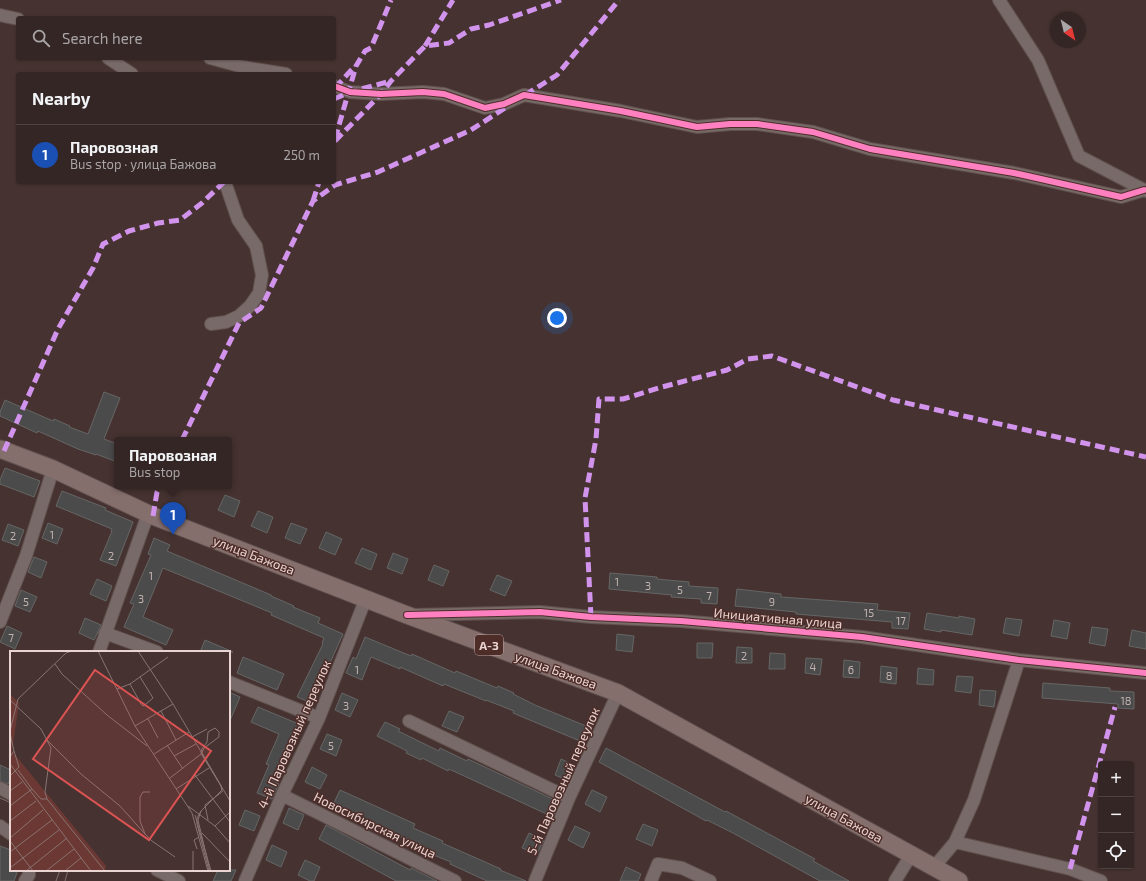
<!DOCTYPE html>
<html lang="en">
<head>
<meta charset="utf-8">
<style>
	body { margin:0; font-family:"Exo 2",sans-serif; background:#3c2e2d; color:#f1f3f6 }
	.controls { position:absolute; right:12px; bottom:12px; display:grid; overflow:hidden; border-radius:4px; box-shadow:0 1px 3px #0004 }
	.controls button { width:36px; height:36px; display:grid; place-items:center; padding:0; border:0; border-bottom:1px solid #4e4342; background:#342625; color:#f1f3f6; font:20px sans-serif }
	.compass { position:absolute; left:1050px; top:12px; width:36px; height:36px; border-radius:50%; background:#342625; box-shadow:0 1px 3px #0004; rotate:145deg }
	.you { position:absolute; left:557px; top:318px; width:14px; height:14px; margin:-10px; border:3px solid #fff; border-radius:50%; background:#1a73e8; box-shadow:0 0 0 6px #1a73e833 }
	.badge { display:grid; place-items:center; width:26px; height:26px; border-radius:50%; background:#db2777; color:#fff; font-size:13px; font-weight:700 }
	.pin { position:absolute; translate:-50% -33px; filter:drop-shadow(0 1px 2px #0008) }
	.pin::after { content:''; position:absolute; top:21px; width:14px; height:12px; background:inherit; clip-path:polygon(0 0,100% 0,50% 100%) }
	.popup { position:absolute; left:114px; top:437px; width:118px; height:52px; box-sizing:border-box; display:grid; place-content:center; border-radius:4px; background:#342625; filter:drop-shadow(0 1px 3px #0005); font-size:13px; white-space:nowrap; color:#a9a5a7 }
	.popup b { font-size:15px; color:#f1f3f6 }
	.popup::after { content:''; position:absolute; left:50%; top:100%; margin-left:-8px; border:8px solid transparent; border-top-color:#342625 }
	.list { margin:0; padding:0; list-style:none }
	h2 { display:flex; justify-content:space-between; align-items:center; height:52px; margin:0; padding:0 16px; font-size:17px }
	h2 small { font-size:13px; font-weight:400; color:#a9a5a7 }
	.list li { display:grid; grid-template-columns:26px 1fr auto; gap:12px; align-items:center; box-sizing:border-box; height:60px; padding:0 16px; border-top:1px solid #4e4342 }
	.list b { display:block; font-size:15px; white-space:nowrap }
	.list p { margin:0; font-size:13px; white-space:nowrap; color:#a9a5a7 }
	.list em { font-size:13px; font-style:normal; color:#a9a5a7 }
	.icon { flex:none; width:22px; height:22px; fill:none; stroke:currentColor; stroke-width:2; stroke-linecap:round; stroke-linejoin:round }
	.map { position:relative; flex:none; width:1146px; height:881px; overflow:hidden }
	.search { position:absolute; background:#342625; box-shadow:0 1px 3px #0004; left:16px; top:16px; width:320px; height:44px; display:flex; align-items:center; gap:10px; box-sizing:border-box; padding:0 14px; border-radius:4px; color:#a9a5a7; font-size:15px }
	.panel { position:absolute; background:#342625; box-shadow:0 1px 3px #0004; left:16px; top:72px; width:320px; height:112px; border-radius:4px }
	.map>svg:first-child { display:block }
</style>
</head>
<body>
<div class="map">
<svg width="1146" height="881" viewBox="0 0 1146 881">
	<rect width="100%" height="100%" fill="#463331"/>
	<path fill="#4c4b4b" stroke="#656665" d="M104,392L120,398L104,439L117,444V462L96,454V455L78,449L38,431L37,433L0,416V412L5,400L53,421L54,419L70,426L69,427L88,434Z
		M5,468L40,481L34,497L0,484V480Z
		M62,491L106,508L105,510L133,522L116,566L100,560L112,531H111L112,529L56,506Z
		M225,495L240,501L234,517L218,510Z
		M258,511L273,517L267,533L251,526Z
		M48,523L63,529L57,544L42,538Z
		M291,523L307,529L300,544L285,538Z
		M8,524L24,530L18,546L2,540Z
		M326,532L342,539L335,555L319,548Z
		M154,538L170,545L167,551L271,595V596L294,606L293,607L320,618L318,623L343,634L312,703L297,697L323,644L322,643L324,638L271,615L272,613L163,568L143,617L173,630L166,645L124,627L134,604L130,603L151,555L148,554Z
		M362,548L377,554L371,570L355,563Z
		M393,553L408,559L402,574L387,568Z
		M34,557L47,562L41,578L28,572Z
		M434,565L449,571L443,586L428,580Z
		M610,573L657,577V579L689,582V586L718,588L717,604L701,603V599L671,597L672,595L609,589Z
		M497,575L512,581L505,596L490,590Z
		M97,579L112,586L106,601L90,594Z
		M737,589L781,594V597L878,604L877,610L910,613L908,629L892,628V622L796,614V612L735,606Z
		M21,590L37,597L30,612L15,606Z
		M927,613L959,618V616L975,619L972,635L941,630V632L924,629Z
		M85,618L101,625L94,640L79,633Z
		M1006,618L1022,620L1019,636L1003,633Z
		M1054,620L1070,623L1067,639L1051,636Z
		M7,626L22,633L15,649L0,642Z
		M1092,627L1108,629L1105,646L1089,643Z
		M1132,630L1146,633V649L1129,646Z
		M617,634L634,636L632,652L616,650Z
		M365,637L411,656L412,654L455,673L456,671L497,688L498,686L514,693L513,694L535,705L586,726L580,741L513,713L514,711L486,700V701L444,684L443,686L400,667V669L371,657L362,680L346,673L353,657L356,659Z
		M205,640L233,652H200Z
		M697,643H713L712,658H697Z
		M737,647L752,648V663H736Z
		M770,653L785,654V669H769Z
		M243,657L284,674L277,690L237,673Z
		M806,658L822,659L820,675L805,673Z
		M844,660L860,662L859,678L843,677Z
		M881,666L897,668L896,684L880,682Z
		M918,668L934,670L933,685L917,684Z
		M957,676L973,677L971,693L955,691Z
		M1043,683L1110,688V691L1134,692V709L1118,708V704L1042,698Z
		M980,690L996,691L994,707L979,705Z
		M229,692L240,697L229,723Z
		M342,693L358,700L350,717L335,710Z
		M258,707L301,725L276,783L279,784L272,799L257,793L269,765L266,764L279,734L251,722Z
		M449,711L464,717L457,732L442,726Z
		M385,722L400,729L398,731L439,751L440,748L467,761L468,759L559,802L553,817L449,769L448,771L422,758L421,760L406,753L407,751L377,736Z
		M327,734L342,740L336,756L320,749Z
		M606,748L725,812L726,811L789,845L815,859L813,861L849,881H820L733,833L707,820L706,821L668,800L599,762Z
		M561,759L576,766L569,781L555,775Z
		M0,765L11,770V777L8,784L0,781Z
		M312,767L327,775L320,789L305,782Z
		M340,790L415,824L413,828L443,841L442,843L501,869L500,870L526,881H487L450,864L451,862L421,850L423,846L362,821L363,818L333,805Z
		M592,790L607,797L600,812L585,804Z
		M289,808L304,815L298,830L283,823Z
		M245,810L260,816L254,831L239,825Z
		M643,824L658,830L652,846L636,839Z
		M326,825L410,870L411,868L437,881H396L319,839Z
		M575,826L590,833L583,848L568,840Z
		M529,833L544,840L537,854L522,848Z
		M272,845L287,852L281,867L266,860Z
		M0,846L11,850V870H18L14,881H0Z
		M305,860L320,867L314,881H310L298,875Z
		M626,867L641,874L638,881H620Z
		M218,870H236L231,881H213Z"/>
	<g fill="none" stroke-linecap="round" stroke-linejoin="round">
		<g stroke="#60514e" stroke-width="14">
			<path id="minor" d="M999,0L1038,60L1079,156L1146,191
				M0,15L18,19
				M108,58L132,74
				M210,58L243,67L286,74
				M334,86L350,92L381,94L423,92L444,94L485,108L504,104L524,95L621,111L697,127L730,124H757L813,132L870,149L1014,173L1121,197L1144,190
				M211,324L226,322L239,316L250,306L259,293L262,275L256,246L238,220L225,182
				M414,615L540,612L591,617L681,621L862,637L1019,660L1146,673
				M0,622L26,556L53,469
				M105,633L157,652
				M99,652L148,514
				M229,682L319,718
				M409,721L569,798
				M0,788L11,794
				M282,795L455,881
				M0,826L11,834
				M955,842L974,800L1019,660
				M934,867L955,842L1070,869L1101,881
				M157,870L179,881
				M25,881L29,875V870
				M245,881L282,795L319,718L366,598
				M535,881L569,798L618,693
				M651,881L658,864L682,868L710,881
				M895,881L911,855"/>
		</g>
		<g stroke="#60514e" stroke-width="19">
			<path id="highway" d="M0,449L53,469L153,516L407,615L618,693L959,881"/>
		</g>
		<use href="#minor" stroke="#786a68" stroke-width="12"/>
		<use href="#highway" stroke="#856f6d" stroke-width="17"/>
		<path stroke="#7c6e6c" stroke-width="1" d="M0,798L11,803
			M56,881L60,870
			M65,881L68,870"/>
		<path stroke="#d193ec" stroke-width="5" stroke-dasharray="10 5" stroke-linecap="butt" d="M425,46L453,0
			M335,88L355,66
			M525,95L557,75L619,0
			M334,99L350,92L391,81
			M335,139L356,66L365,51L371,48L391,0
			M335,141L381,94L391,81L425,46L449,43L471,29L489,25L561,0
			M313,201L319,182
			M182,440L239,323L261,308L313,201L335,185L378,172L471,130L508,106
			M4,451L58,329L93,268L103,244L129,231L158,223L180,220L202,203L224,182
			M153,516L157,492L160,486
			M591,617L585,498L596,439L599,399H623L662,387L727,370L748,359L772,356L893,400L1146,457
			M1070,869L1115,707"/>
		<g stroke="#4e2d29" stroke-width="8">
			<path id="cycleway" d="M334,86L350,92L381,94L423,92L444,94L485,108L504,104L524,95L621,111L697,127L730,124H757L813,132L870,149L1014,173L1121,197L1144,190
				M407,615L540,612L591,617L681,621L862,637L1019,660L1146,673"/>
		</g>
		<use href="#cycleway" stroke="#ff80c0" stroke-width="6"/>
	</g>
	<g text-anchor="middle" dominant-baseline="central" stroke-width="3" stroke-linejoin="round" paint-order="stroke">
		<g font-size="11" fill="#c2b2b0">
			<text x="52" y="534">1</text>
			<text x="13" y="535">2</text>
			<text x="111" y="555">2</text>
			<text x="151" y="575">1</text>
			<text x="617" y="581">1</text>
			<text x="648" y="585">3</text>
			<text x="680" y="589">5</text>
			<text x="709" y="595">7</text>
			<text x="141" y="598">3</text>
			<text x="26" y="601">5</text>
			<text x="772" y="601">9</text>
			<text x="869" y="612">15</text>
			<text x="901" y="620">17</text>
			<text x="11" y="637">7</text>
			<text x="744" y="655">2</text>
			<text x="813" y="666">4</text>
			<text x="357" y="669">1</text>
			<text x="851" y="669">6</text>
			<text x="889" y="675">8</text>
			<text x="1126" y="700">18</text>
			<text x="346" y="705">3</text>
			<text x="331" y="745">5</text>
		</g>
		<rect fill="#4e2d29" stroke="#bba29f" stroke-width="1" x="475" y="635" width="28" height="20" rx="3"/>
		<g font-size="12" font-weight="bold" fill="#ead4d1">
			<text x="489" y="645">A-3</text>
		</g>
		<g font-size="13" fill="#ead4d1" stroke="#4e2d29">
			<text transform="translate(254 555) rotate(21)">улица Бажова</text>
			<text transform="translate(778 618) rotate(5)">Инициативная улица</text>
			<text transform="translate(556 670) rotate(20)">улица Бажова</text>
			<text transform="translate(294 734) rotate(-66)">4-й Паровозный переулок</text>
			<text transform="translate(563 781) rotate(-66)">5-й Паровозный переулок</text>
			<text transform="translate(844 818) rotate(29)">улица Бажова</text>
			<text transform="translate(375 825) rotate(26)">Новосибирская улица</text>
		</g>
	</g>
	<g transform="translate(10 651)">
		<rect width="220" height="220" fill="#463331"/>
		<path d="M0,43L9,52L2,100L96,215L95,220H0Z" fill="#6c3833"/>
		<path fill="none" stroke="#887371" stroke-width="1" d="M88,0L125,75L182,162L198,220M128,0L163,53L220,150M45,13L52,23L97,64L137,95M120,33L131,53L133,55L136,53L143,47L130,26M107,38L120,33L158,6M0,49L31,78L41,97L35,141L37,148L95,220M151,60L166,89M138,68L148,87M125,75L163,53M0,80L8,48L56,2L62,0M0,82L4,100L0,106M182,86L197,78M37,89L71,123L110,155L135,183M157,94L173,118M144,103L179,81M164,105L186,93M0,113L81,220M185,124L220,171M0,125L9,116L4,100M160,127L191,103M22,138L31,148H37M166,138L199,117M0,140L12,131M140,141H133L130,146V170L135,183L142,190L165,206M0,155L22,138L8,119M178,155L205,175L220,192M185,164L201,220M198,169L195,154L213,140M0,170L26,150M205,175L220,161M192,182L220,211M0,187L33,159M0,190L23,220M187,198L184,189L189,186M0,201L42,169M0,217L49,179M16,220L57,187M36,220L64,198M55,220L71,207M183,220V200M199,220L187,173V167L191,160L212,139L211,135L192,104L191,102L192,98L197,91L198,81L205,77L209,81V86L194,97L192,102L211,135L212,139L191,160L188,169L200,220"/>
		<path fill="#db5352" fill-opacity="0.15" stroke="#db5352" stroke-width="2" d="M85,19L201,100L139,189L23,108Z"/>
		<rect width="220" height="220" fill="none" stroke="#ead4d1" stroke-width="2"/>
	</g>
</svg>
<div class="controls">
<button>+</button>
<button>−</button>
<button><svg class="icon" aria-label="locate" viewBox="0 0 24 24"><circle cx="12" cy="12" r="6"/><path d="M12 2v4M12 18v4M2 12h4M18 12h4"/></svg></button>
</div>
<svg class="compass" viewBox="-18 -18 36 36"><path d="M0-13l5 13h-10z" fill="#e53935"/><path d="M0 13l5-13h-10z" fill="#a9a5a7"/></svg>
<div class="you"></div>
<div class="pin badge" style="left:173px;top:535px;background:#1a4fb4">1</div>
<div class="popup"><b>Паровозная</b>Bus stop</div>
<div class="search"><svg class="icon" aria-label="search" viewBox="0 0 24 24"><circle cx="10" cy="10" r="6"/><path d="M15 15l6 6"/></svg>Search here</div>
<section class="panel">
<h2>Nearby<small></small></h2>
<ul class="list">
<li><span class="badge" style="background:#1a4fb4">1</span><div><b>Паровозная</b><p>Bus stop · улица Бажова</p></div><em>250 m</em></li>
</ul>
</section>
</div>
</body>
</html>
